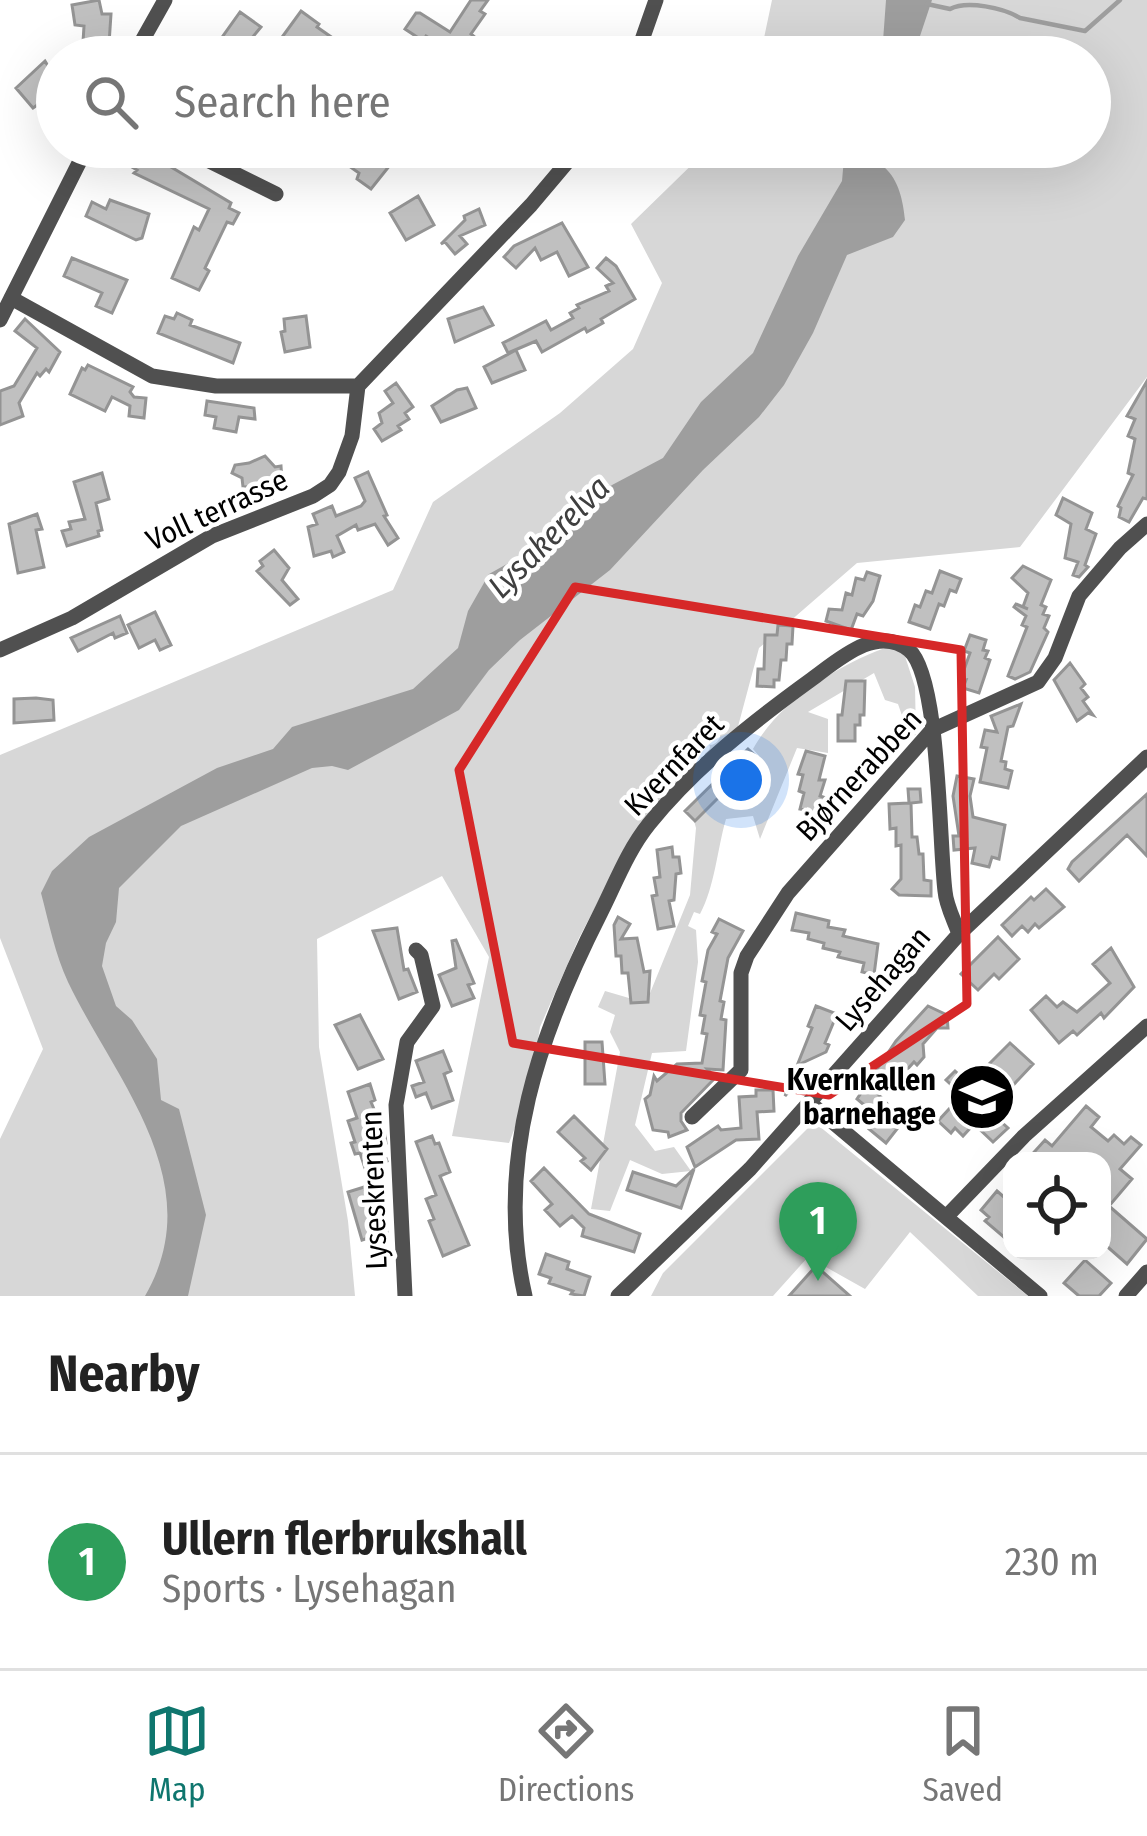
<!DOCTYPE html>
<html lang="en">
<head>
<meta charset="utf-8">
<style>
	body { margin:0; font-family:"Fira Sans Condensed",sans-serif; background:#f2f2f2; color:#222 }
	.controls { position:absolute; right:36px; bottom:36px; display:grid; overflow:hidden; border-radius:24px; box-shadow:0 12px 48px #0002 }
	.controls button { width:108px; height:108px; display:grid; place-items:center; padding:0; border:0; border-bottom:3px solid #e0e0e0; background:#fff; color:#222; font:60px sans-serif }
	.you { position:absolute; left:741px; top:780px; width:42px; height:42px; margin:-30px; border:9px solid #fff; border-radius:50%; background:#1a73e8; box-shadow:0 0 0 18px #1a73e833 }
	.badge { display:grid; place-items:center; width:78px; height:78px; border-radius:50%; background:#0f766e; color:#fff; font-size:39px; font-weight:700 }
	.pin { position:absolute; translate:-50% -99px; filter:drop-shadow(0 3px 6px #0008) }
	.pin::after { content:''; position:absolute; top:63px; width:42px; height:36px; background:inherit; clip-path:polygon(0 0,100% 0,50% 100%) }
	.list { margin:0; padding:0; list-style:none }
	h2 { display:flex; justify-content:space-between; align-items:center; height:156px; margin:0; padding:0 48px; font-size:51px }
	h2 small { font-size:39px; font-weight:400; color:#767676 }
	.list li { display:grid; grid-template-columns:78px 1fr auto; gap:36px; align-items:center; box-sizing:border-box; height:216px; padding:0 48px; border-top:3px solid #e0e0e0 }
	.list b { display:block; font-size:45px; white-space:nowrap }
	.list p { margin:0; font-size:39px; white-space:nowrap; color:#767676 }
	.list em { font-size:39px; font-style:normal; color:#767676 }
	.icon { flex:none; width:66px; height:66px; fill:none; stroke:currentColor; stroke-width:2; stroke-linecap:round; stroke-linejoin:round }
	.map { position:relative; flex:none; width:1147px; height:1296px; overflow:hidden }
	.search { position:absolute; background:#fff; box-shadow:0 12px 48px #0002; left:36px; right:36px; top:36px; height:132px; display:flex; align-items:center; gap:30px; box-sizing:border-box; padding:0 42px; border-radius:66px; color:#767676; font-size:45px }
	.sheet { height:372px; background:#fff }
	nav { display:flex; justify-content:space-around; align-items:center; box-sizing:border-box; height:168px; border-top:3px solid #e0e0e0; background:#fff; font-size:33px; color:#767676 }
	nav a { display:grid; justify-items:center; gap:6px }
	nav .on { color:#0f766e }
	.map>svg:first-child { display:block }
</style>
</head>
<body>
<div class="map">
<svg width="1147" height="1296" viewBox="0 0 1147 1296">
	<rect width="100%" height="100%" fill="#fff"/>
	<path fill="#d7d7d7" d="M772,0H1147V377L1020,547L857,563L759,648L736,734L624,852L579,938L540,1027L530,1089L509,1143L452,1136L489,957L442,876L317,939L319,1047L348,1221L355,1296H0V1139L43,1049L0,938V755L393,590L433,502L560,413L633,349L662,283L631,224L710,147H1090V57H760Z
		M885,648L903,650L915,687L916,735L909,736L898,704L885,700L874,673L808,712L828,719V753L797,748L760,839L753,816L726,819C717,850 715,886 700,914L694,912L688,926L696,930L698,962L686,1051L652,1053L635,1125L655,1151L674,1147L691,1171L662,1174L630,1160L610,1211L591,1209L620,1052L610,1032L615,1015L598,1007L605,991L646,1003L690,895L696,828L693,817L759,756L753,749C778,703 837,665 885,648Z
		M810,1126H819L1028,1296H978L910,1232L865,1289L808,1257L773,1296H651L663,1273Z"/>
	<path fill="#9e9e9e" d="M886,0H932L913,57H873L883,41Z
		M845,147H880L884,167C899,180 903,201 905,220L893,237L847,255L813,333L784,385L759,417L703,470L610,570L520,640L489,670L459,710L348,770L332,766L312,768L181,826L119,888L116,922L106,943L102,966L116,1006L132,1020L157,1059L161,1100L179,1109L206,1215L188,1296H145C211,1182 115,1080 68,982C55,954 49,923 41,893L52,871L89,837L217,768L273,749L292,727L413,689L458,648L468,611L489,574L580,523L590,502L612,485L663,458L701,402L753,353L798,256L842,181Z"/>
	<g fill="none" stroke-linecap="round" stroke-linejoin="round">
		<path stroke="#9e9e9e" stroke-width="4.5" d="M927,4L950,9C967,0 1004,8 1020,18L1085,31L1120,0"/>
	</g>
	<path fill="#c0c0c0" stroke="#949494" stroke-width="3" d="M99,0L102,14H111L109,44L83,42L84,26L75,25L72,5Z
		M471,0H488L480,11L485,14L471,34L476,38L468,50L480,57H439L445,48L426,36L423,41L405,29L416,13H420L450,32Z
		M301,11L319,24L317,27L360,57H320L304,44L298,53L280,40Z
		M240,12L261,27L236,57L224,49L230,41L223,36Z
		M45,61L57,81L42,92L46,99L33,108L16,88Z
		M322,147H358L369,158L381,147L394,160L371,189L357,179L359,173Z
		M146,152L231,203L229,208L239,213L233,224L227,222L205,268L209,271L199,290L172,278L194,227L199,230L209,209L134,173L137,170L130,166L137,153L144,156Z
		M418,196L434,225L406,240L390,213Z
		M110,200L149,214L142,238L136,240L86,216L92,202L106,209Z
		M479,209L485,225L460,236L467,244L455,254L445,242L441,244L465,220L464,216Z
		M562,223L588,267L569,276L557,252L541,260L535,248L516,268L504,257L514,246Z
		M72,258L127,280L112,313L96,306L102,293L64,276Z
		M606,258L616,266L635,299L601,319L603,323L587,332L585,328L542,352L536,341L508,353L503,343L546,321L551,330L573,318L570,313L579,308L577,305L609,291L606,286L613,283L597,268Z
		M483,307L493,325L455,342L448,319Z
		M177,313L192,320L190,325L240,343L233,363L158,333L165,316L174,319Z
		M306,316L310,347L285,352L281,332L285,331L284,319Z
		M25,319L60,352L49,372L46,369L40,376L37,373L19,403L23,416L0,425V391L14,386L37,348L15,331Z
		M516,350L525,370L492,383L484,367Z
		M88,365L133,387L130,392L134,397L146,398L144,418L129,416L130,406L112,397L105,411L70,394L82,368L85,370Z
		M1147,381V499L1143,498L1129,522L1119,517L1121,508L1118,506L1133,475L1128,473L1135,439L1128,436L1135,419L1127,416Z
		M396,383L413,407L405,413L409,419L398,426L401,430L382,441L374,429L382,423L379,413L393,403L385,391Z
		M467,388L476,408L441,422L432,406L457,390Z
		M207,401L254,408L255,419L239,417L236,432L214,428L216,417L205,415Z
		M265,456L275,467L281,466L282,482L273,498L261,491L264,486L243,487L242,478L232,473L235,465L249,463Z
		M368,472L387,515L384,516L398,538L388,545L375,524L358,530L356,525L337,536L344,552L333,557L331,551L314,556L308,527L317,524L313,514L332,506L336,516L361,506L365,501L355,478Z
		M102,473L109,499L96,503L102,530L98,531L99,536L67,546L62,531L71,529L69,522L85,519L74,482Z
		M1063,498L1092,513L1086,529L1096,534L1085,565L1088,567L1079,577L1073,575L1078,562L1065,558L1071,524L1056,515Z
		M37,514L42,529L36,530L44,567L18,573L9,524Z
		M274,550L289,568L282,580L298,599L290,605L257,571L263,566L260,561Z
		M1023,566L1051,580L1041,605L1046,607L1043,614L1049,616L1044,628L1048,632L1030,672L1015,679L1008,676L1027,627L1022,625L1026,616L1014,607L1016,604L1028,609L1023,607L1028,593L1012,578Z
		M940,571L961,579L956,592L950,590L944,606L939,604L930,629L909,622L915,605L920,607L926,591L932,593Z
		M867,572L880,576L873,601L863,616L857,614L851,630L826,621L829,609L842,610L846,593L852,595L856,578L864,580Z
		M155,612L171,645L160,650L155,640L139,648L128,625Z
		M120,616L127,633L115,638L113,633L78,651L71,638Z
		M778,625L793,626L792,644H787L786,660H781L779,680H774V687L757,686L758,669H764L765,635H777Z
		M970,635L986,640L983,650L988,651L985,658L990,660L979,693L963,688L966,680L960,681L970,653L964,651Z
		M1070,663L1085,684L1081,688L1088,697L1083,701L1093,715L1088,713L1077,721L1054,680Z
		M846,681H865L864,715H860V725H855V741H838V715H842Z
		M36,698L53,700L54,720L14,723V699Z
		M1021,704L1013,726L1008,727L1001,761L1006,762L1005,769L1012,771L1008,788L980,782L987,748L981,747L985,730L997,732L991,716Z
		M748,749L758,758L695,821L685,811Z
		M806,751L825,756L819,780H825L820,796L826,798L818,831L802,827L806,810L800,809L804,793L799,791L803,775L798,774Z
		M957,776L974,779L970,796L973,817L1005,825L999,859L992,857L989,867L972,863L975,848L954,850L953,836H959L953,796Z
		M908,789H920L921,802L911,803L912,837H917L919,854H923L924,880L931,881V896L899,895L892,889L901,879V845L896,846V828L890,829L889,804L909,803Z
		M1147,794V856L1127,835L1079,881L1068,869L1072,862Z
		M672,847L673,857H679L681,873L676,874L674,900L669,901L674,926L658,929L652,896L657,895L654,878L660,877L657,850Z
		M1046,889L1064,907L1039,928L1035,924L1028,932L1022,926L1012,936L1002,925L1031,897L1034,900Z
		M796,913L829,921L828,927L845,930L843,936L878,944L874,975L862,972L864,963L838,957L840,952L823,948L824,943L808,939L809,933L792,930Z
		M618,917L630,924L621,939L637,938L644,972L650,971L648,1002L631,1003L628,973H622L621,956H616L614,925Z
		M719,919L743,931L728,958L720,1001L724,1002L721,1019L726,1020L723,1070L707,1069L715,1078L681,1113V1121L687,1130L669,1137L668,1132L653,1130L645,1099L650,1095L654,1076L657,1081L677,1064L702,1063L707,1034L702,1033L705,1016L700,1015L706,982L702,981L708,950L717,934L712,932Z
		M397,928L404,970L408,969L417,992L399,999L373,931Z
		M998,937L1019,959L999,979L994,974L978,990L961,974Z
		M456,940L474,983L468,985L474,998L452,1006L439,975L456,968L452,941Z
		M1111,948L1134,987L1104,1018L1101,1013L1077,1035L1073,1031L1059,1043L1031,1010L1046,996L1057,1007L1063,1002L1077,1012L1110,983L1093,964Z
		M816,1006L837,1014L825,1043L829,1045L826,1052L798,1065L806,1071L785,1096L812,1028L808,1026Z
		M928,1006L947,1015L948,1028H937L923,1044L924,1057L917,1065L914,1062L903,1074L897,1068L878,1094L893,1110L885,1119L897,1129L886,1143L869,1129L872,1125L863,1118L870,1110L857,1099L896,1041Z
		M360,1015L383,1059L358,1069L335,1025Z
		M585,1042H602L605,1084H585Z
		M1010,1043L1033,1064L989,1111L1008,1128L993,1142L974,1124L963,1136L955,1128L951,1133L938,1121L962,1095L946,1080L955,1071L969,1084Z
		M443,1051L451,1071L444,1074L453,1100L432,1108L426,1093L416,1097L412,1086L424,1082L416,1061Z
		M370,1084L375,1100L371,1102L385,1135L386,1143L381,1144L387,1161L365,1168L360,1153L355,1154L351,1143L355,1142L348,1121L357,1118L348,1092Z
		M756,1090H773L774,1111L757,1112L759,1139L736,1140L695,1167L687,1147L718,1126L721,1130L741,1128L739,1097L756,1096Z
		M1086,1106L1099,1117L1091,1127L1108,1141L1114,1135L1124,1144L1131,1137L1141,1145L1120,1169L1132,1179L1109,1206L1147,1239L1127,1264L1102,1242V1161H1026L1045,1140L1052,1146Z
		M574,1116L607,1149L591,1170L581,1161L585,1158L558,1132Z
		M432,1136L435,1144L439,1143L450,1172L440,1176L469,1245L443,1256L429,1221L434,1219L426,1199L436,1195L416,1142Z
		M544,1168L589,1214L640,1234L634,1252L582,1236L584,1228L572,1216L560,1226L545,1210L552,1204L531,1181Z
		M694,1169L681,1208L627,1190L633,1172L676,1186Z
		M374,1184L387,1232L362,1240L348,1192Z
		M997,1191L1012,1204V1244L985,1221L989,1217L981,1210Z
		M546,1254L569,1262L567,1269L590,1277L584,1296L571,1294L573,1291L549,1283L551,1278L539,1274Z
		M1085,1260L1111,1283L1099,1296H1079L1064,1283Z
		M816,1266L850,1296H789Z"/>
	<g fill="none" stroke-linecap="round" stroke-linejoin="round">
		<path stroke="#505050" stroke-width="15" d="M133,57L165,0
			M636,57L656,0
			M181,147L276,194
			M11,298L152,376L216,386H358
			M0,320L87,147
			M0,650L72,618L212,536L313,496L330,485L339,472L352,436L358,386L531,205L580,147
			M810,1103L1040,1296
			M692,1117L741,1070V973L747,956L788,893L932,730L1038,682L1055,658L1079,596L1120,548L1147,524
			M947,1216L1024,1136L1147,1026
			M405,1296L396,1105L407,1042L433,1006L421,955L416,950
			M525,1296C494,1160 540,1032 601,912C616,882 628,850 649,824C695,767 754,721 812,679C838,660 877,624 909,650C940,676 939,844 945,891C946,905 954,920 959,934
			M618,1296L750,1169L959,934L1147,757
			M1126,1296L1147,1272"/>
	</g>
	<path fill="none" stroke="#d62828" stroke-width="9" stroke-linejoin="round" d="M575,587L961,650L967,1004L829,1095L513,1043L459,770Z"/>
	<defs>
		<g id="school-disc" transform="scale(3.45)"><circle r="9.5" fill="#000" stroke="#fff"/><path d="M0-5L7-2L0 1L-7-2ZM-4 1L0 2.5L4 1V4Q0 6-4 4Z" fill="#fff"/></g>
	</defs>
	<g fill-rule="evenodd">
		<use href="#school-disc" x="982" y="1097"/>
	</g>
	<g text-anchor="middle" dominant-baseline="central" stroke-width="9" stroke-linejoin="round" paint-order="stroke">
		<g font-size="30" fill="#000" stroke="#fff">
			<text transform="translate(217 510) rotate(-25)">Voll terrasse</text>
			<text transform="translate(674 765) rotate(-46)">Kvernfaret</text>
			<text transform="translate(859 775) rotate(-47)">Bjørnerabben</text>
			<text transform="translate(883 979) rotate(-49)">Lysehagan</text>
			<text transform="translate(374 1190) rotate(-92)">Lyseskrenten</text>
		</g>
		<g font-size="30" font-weight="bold" fill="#000" stroke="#fff" text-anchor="end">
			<text x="936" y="1080">Kvernkallen<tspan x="936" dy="34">barnehage</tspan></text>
		</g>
		<g font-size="33" font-style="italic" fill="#3f3f3f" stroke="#fff">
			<text transform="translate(549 537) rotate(-45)">Lysakerelva</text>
		</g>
	</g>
</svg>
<div class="controls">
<button><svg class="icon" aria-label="locate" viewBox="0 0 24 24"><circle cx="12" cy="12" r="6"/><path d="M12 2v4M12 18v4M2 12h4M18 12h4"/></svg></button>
</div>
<div class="you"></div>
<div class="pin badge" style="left:818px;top:1281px;background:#2e9e5b">1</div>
<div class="search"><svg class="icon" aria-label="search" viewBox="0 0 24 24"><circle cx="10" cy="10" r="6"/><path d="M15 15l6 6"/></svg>Search here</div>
</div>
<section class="sheet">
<h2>Nearby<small></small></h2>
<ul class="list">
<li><span class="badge" style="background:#2e9e5b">1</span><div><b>Ullern flerbrukshall</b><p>Sports · Lysehagan</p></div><em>230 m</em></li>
</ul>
</section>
<nav>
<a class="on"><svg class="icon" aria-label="map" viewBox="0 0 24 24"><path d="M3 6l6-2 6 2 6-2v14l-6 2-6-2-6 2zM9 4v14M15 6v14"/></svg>Map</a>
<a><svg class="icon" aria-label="directions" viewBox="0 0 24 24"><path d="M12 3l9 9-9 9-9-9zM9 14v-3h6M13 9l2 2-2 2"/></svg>Directions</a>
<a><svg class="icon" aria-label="saved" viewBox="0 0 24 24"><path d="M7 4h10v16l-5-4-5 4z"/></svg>Saved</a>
</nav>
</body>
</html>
